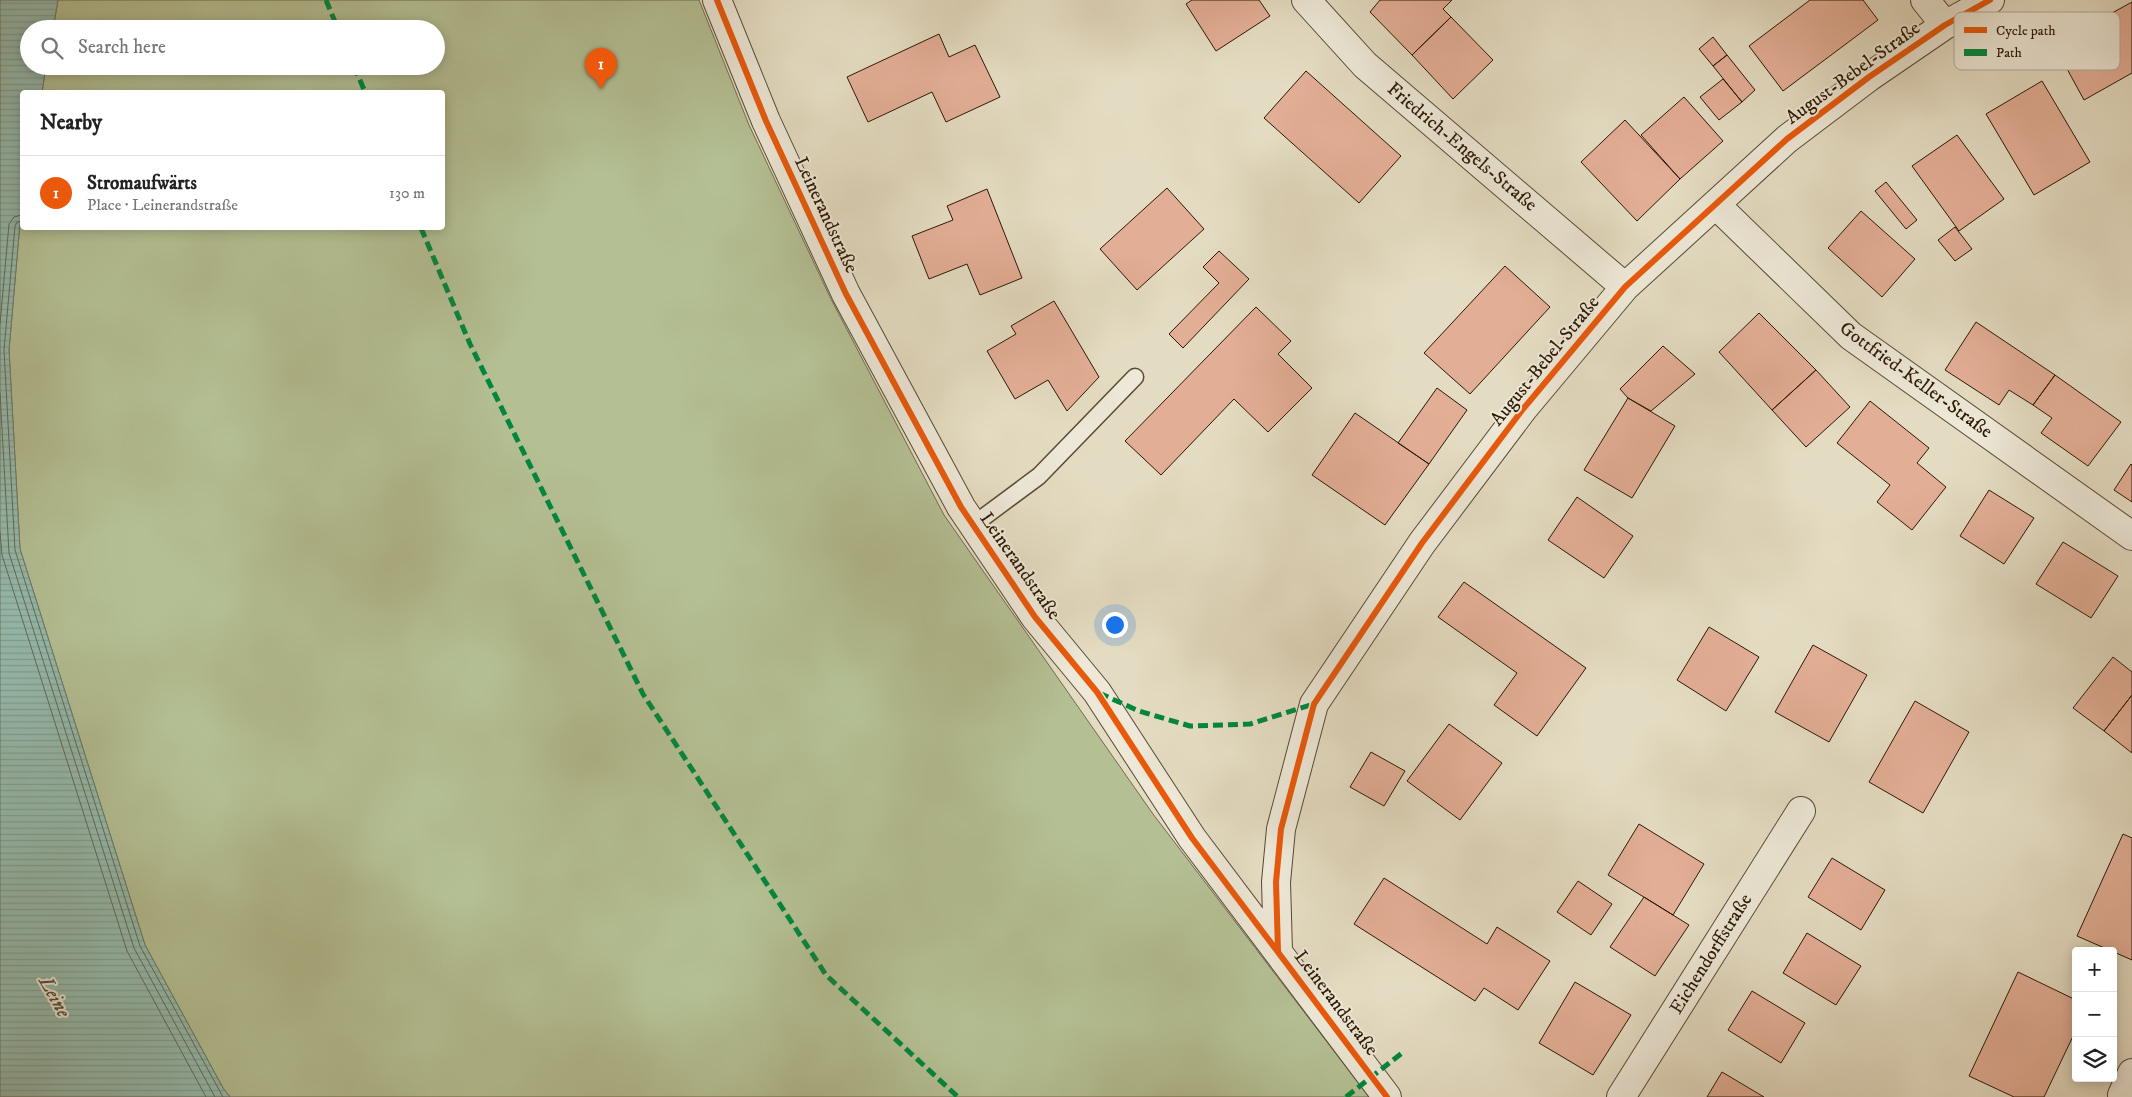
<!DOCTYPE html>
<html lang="en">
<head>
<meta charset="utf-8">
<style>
	body { margin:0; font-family:"IM FELL DW Pica",serif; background:#f6f6f6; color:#222 }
	.controls { position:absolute; right:15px; bottom:15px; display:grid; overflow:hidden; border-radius:5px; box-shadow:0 2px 12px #0003 }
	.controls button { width:45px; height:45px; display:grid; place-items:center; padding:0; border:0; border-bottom:1px solid #e0e0e0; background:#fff; color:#222; font:25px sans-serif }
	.you { position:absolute; left:1114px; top:624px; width:18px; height:18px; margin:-12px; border:4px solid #fff; border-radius:50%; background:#1a73e8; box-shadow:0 0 0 8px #1a73e833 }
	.badge { display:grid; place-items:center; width:32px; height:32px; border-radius:50%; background:#ea580c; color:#fff; font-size:16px; font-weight:700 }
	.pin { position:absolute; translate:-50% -41px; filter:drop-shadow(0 1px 2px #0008) }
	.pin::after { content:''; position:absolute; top:26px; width:18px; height:15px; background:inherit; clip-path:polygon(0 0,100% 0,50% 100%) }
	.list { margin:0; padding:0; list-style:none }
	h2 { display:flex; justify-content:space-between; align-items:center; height:65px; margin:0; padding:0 20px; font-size:21px }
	h2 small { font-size:16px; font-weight:400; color:#767676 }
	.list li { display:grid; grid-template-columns:32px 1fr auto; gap:15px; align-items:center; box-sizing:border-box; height:75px; padding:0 20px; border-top:1px solid #e0e0e0 }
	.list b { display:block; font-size:19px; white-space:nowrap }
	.list p { margin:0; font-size:16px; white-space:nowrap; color:#767676 }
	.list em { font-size:16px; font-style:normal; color:#767676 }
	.icon { flex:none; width:28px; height:28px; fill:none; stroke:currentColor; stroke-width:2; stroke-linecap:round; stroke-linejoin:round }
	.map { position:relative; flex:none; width:2132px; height:1097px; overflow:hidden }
	.search { position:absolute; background:#fff; box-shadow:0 2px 12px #0003; left:20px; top:20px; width:425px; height:55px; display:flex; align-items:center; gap:12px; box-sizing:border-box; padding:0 18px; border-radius:28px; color:#767676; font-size:19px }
	.panel { position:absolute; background:#fff; box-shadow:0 2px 12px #0003; left:20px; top:90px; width:425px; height:140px; border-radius:5px }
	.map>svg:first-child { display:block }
</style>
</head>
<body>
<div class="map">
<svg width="2132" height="1097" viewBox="0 0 2132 1097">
	<defs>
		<pattern id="water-rules" width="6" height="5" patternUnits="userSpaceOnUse" patternTransform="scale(1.25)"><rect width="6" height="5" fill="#96bcaf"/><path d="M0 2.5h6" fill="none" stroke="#81a195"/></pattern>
	</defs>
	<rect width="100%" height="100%" fill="#e4dcc2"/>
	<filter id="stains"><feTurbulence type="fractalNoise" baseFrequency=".004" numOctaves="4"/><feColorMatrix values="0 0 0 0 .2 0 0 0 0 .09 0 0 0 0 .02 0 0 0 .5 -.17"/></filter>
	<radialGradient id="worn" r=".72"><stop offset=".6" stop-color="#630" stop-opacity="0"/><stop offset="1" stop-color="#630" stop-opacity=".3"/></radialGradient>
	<path fill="#b4c094" stroke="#706c4c" d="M58,0H699L749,125L831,299L944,515L1153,814L1369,1097H230L223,1088L145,945L20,549L9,350L22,200V228H442V92H42L46,66H436V29H53Z"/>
	<path fill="url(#water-rules)" stroke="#6c7a6a" d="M0,0H58L53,29H29V66H46L42,92H22V200L9,350L20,549L145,945L223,1088L230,1097H0Z"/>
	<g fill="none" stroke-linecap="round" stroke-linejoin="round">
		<path stroke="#616a59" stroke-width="1" d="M22,221L17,222L15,226L4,350L15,550L140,946L223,1097
			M0,324L9,224L14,217L22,215
			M0,393L9,553L134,948L215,1097
			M0,532L2,555L127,951L206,1097"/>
	</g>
	<path fill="#e3ae96" stroke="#2c1803" d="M1192,0H1259L1270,16L1216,51L1186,4Z
		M1380,0H1452L1443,9L1451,17L1412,55L1370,12Z
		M1810,0H1863L1878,20L1783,91L1749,46Z
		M2132,2V73L2084,100L2054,45Z
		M1451,17L1493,60L1453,99L1412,55Z
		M939,34L949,57L975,45L1000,97L946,122L932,92L868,122L847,77Z
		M1713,37L1727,55L1713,66L1699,49Z
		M1727,55L1755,90L1742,102L1713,66Z
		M1306,71L1401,156L1359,203L1264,118Z
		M1723,79L1742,102L1719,120L1700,97Z
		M2042,81L2090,162L2034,195L1986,114Z
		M1684,97L1723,141L1680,179L1641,135Z
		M1625,120L1680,179L1637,221L1581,162Z
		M1957,135L2004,199L1959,231L1912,166Z
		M1886,182L1917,220L1906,229L1875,191Z
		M1167,188L1204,229L1137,290L1100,249Z
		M987,189L1022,278L980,295L967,264L929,279L912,236L953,220L947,206Z
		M1861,211L1915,259L1882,297L1828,248Z
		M1955,227L1972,249L1955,261L1938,240Z
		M1219,251L1249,279L1183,348L1169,334L1219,283L1203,267Z
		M1505,266L1550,307L1470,394L1424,353Z
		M1054,301L1099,377L1067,411L1048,380L1015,399L987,351L1016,334L1011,326Z
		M1256,307L1291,341L1278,354L1312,388L1268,432L1234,399L1161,475L1125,441Z
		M1759,313L1816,370L1772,410L1719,352Z
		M1976,322L2055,375L2033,405L2009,390L1999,405L1945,370Z
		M1663,346L1695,374L1651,411L1628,398L1620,389Z
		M1816,370L1850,407L1806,447L1772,410Z
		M2055,375L2121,422L2088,466L2041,433L2052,418L2033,405Z
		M1437,388L1467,410L1429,464L1398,443Z
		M1628,398L1675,426L1632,498L1584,470Z
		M1870,401L1929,448L1917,463L1946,487L1912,530L1877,502L1890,485L1837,443Z
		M1355,413L1429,464L1385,525L1312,475Z
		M2131,464L2132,465V502L2114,490Z
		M1989,490L2034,518L2004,564L1960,536Z
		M1577,497L1633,536L1604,578L1548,540Z
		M2063,542L2118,576L2091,618L2036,584Z
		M1464,582L1586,668L1537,736L1494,705L1517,673L1438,617Z
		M1709,627L1759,657L1726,711L1677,680Z
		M1813,645L1867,675L1829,742L1775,712Z
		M2113,657L2132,672V695L2104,731L2073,708Z
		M2132,695V753L2104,731Z
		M1915,701L1969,732L1923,813L1869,782Z
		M1449,724L1502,763L1460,820L1407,781Z
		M1371,752L1405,771L1384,806L1350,787Z
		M1639,824L1704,864L1673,915L1608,875Z
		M2123,834L2132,838V960L2077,936Z
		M1832,858L1885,890L1861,930L1808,897Z
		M1384,878L1487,944L1497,927L1550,961L1518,1010L1484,988L1475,1001L1354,924Z
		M1578,881L1612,904L1591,935L1557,912Z
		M1644,897L1689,925L1655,976L1610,947Z
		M1807,933L1861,966L1836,1005L1783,973Z
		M2018,972L2076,1000V1030L2044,1097H2014L1969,1076Z
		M1575,982L1631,1015L1593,1075L1539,1043Z
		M1752,991L1805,1023L1781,1063L1728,1030Z
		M1722,1072L1764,1097H1707Z"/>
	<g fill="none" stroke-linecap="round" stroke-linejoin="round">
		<g stroke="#5a4933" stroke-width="19">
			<path id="lane" d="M973,525L1039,476L1135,377"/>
		</g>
		<g stroke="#5a4933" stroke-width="30">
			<path id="street" d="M717,0L766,121L846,294L961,507L1035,617L1097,692L1192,838L1387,1097
				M1306,0L1365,65L1625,287
				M1925,0L1945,25
				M1716,205L1851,336L2132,536
				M1278,951L1276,882L1281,829L1314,704L1422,543L1523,409L1625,287L1787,139L1869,77L1945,25L1990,0
				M2122,1095L2132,1073
				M1621,1097L1801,811"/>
		</g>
		<use href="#lane" stroke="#ede8d7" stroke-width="16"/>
		<use href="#street" stroke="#ede8d7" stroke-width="28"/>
		<path stroke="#00873e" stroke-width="5" stroke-dasharray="10 5" stroke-linecap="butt" d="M326,0L338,29
			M354,66L365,92
			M421,228L470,344L643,694L826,975L958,1097
			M1099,693L1139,711L1190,726L1250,724L1314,704
			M1346,1097L1402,1053"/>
		<g stroke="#ede8d7" stroke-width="9">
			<path id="cycleway" d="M717,0L766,121L846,294L961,507L1035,617L1097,692L1192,838L1387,1097
				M1278,951L1276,882L1281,829L1314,704L1422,543L1523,409L1625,287L1787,139L1869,77L1945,25L1990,0"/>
		</g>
		<use href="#cycleway" stroke="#e8590c" stroke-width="6"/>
	</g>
	<g text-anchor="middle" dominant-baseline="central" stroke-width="4" stroke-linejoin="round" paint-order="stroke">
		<g font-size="19" fill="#2c1803" stroke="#ede8d7">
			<text transform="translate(1853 73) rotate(-36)">August-Bebel-Straße</text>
			<text transform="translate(1462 147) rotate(40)">Friedrich-Engels-Straße</text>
			<text transform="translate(826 215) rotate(65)">Leinerandstraße</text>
			<text transform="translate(1545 361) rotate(-51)">August-Bebel-Straße</text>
			<text transform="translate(1916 380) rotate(36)">Gottfried-Keller-Straße</text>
			<text transform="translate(1020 566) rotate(55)">Leinerandstraße</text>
			<text transform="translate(1711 954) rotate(-58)">Eichendorffstraße</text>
			<text transform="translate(1336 1003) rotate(53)">Leinerandstraße</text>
		</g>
		<g font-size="20" font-style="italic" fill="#51513f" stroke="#ede8d7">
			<text transform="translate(54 997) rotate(61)">Leine</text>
		</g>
	</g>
	<rect x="1954" y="12" width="166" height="58" rx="8" fill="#ede8d7" stroke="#b3aa97" stroke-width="1"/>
	<rect x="1964" y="27" width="23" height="6" fill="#e8590c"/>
	<rect x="1964" y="49" width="23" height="7" fill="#00873e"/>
	<g font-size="14" fill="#2c1803">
		<text x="1996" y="35">Cycle path</text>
		<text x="1996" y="57">Path</text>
	</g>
	<rect width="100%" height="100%" filter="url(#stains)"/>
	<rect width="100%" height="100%" fill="url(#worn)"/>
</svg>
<div class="controls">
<button>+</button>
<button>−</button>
<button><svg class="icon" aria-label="layers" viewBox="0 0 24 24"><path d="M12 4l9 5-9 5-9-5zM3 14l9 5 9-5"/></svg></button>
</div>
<div class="you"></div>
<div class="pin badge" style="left:601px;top:89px">1</div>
<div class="search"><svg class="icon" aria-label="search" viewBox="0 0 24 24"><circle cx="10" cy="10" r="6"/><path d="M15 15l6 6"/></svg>Search here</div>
<section class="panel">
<h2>Nearby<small></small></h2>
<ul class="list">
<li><span class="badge">1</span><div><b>Stromaufwärts</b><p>Place · Leinerandstraße</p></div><em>130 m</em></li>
</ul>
</section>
</div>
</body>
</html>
